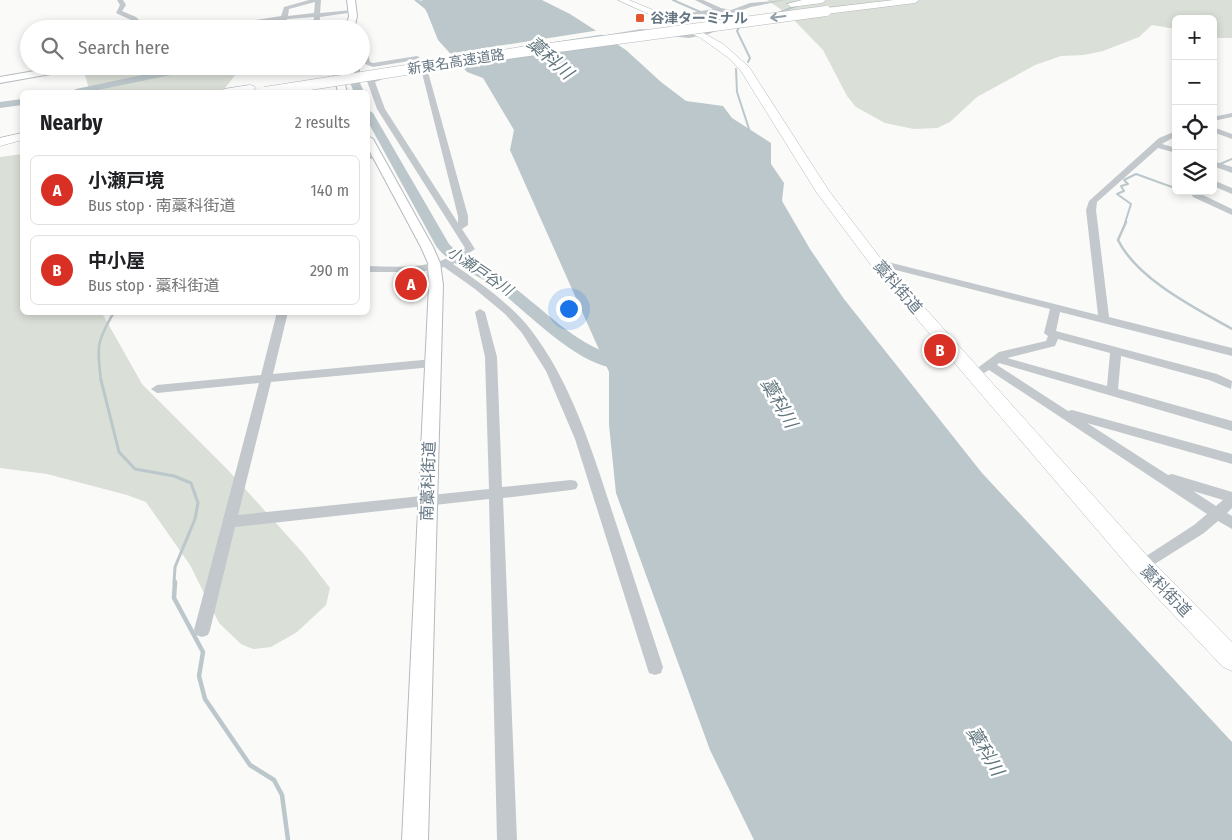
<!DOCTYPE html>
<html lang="en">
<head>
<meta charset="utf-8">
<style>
	body { margin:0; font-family:"Fira Sans Condensed","Noto Sans JP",sans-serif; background:#f2f2f2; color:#202124 }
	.controls { position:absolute; right:15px; top:15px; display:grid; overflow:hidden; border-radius:8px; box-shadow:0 2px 8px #0003 }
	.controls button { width:45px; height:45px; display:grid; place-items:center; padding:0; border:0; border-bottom:1px solid #e0e0e0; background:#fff; color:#202124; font:25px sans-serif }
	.you { position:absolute; left:568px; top:308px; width:18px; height:18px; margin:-12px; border:4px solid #fff; border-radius:50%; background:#1a73e8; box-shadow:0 0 0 8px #1a73e833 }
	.badge { display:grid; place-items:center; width:32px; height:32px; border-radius:50%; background:#d93025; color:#fff; font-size:16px; font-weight:700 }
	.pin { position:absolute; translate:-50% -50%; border:2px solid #fff; box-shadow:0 1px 5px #0006 }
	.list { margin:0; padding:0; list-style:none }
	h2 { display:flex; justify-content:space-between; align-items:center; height:65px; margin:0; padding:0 20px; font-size:21px }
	h2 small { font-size:16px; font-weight:400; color:#757577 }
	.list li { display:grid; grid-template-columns:32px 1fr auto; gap:15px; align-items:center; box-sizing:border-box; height:70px; margin:0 10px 10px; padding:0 10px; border:1px solid #e0e0e0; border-radius:8px }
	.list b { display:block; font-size:19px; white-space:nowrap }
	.list p { margin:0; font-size:16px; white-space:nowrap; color:#757577 }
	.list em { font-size:16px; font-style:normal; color:#757577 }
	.icon { flex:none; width:28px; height:28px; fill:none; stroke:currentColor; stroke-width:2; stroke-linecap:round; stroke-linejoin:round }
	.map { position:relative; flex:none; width:1232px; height:840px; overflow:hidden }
	.search { position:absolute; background:#fff; box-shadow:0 2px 8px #0003; left:20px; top:20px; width:350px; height:55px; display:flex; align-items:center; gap:12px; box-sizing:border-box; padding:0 18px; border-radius:28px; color:#757577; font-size:19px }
	.panel { position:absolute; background:#fff; box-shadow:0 2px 8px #0003; left:20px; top:90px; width:350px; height:225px; border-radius:8px }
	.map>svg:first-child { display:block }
</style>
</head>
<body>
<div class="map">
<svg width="1232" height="840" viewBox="0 0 1232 840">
	<rect width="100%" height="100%" fill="#fafaf8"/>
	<path fill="#dadfd7" d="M767,0H1232V38H1213V19H1176V29L1152,25L1139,37L1103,51L1084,55L1061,56L1035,65L977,97L950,122L937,128L914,129L885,123L856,107L847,96L823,50L789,15Z
		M109,66H242L222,92H90L84,72Z
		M22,154V312L102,313L142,384L228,470L303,553L330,588L326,605L297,632L271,647L253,649L241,644L219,623L190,565L146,502L127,495L47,474L0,468V157Z"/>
	<path fill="#bbc7cb" d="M422,0H542L570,14L626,50L661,82L686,101L723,106L732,118L771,143V164L784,183L782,201L810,249L844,299L982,473L1232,742V840H754L710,750L616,493L609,425V372L510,150L514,130L483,78L467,72L438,40Z"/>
	<path fill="#fafaf8" d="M600,30L606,34L451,58L447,54Z"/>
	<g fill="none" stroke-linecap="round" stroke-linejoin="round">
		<path stroke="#bbc7cb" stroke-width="2" d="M673,0L721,21
			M778,13L796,6
			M740,26L737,31L750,58L748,62
			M150,27L167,29
			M184,29L233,21L246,25H266L283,29
			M292,29H309
			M736,69L737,92L750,132
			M1213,167L1232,159
			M1125,223L1131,204L1117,194L1124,191L1121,186L1128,184L1124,180L1136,174L1172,187L1176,185"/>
		<path stroke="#bbc7cb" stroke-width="2.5" d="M1126,222L1118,240C1137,279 1195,308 1232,329
			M101,381C97,346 96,343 114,312"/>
		<path stroke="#bbc7cb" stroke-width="3" d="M101,380L119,452L135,469L174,476L191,483L198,503L195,519L175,567L174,583"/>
		<path stroke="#bbc7cb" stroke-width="4.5" d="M175,582L174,598L203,652L199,676L205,699L250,765L274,780L282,795L288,840"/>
		<path fill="#bbc7cb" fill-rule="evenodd" d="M414,0C431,0 433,8 441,21L440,23H434L425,9Z
			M185,66H205L200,69L88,92H71L76,89Z
			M350,66H360V83L364,92H354L350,83Z
			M22,99V105L0,108V102Z
			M368,110L373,113L449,244L456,251C475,262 494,273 512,286C552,316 575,345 625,359L627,363L625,367C588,377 524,309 496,288C477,274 450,265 436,246L368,122Z"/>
		<g stroke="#b5babe" stroke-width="2">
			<path id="major" d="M347,0H355L357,16L354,29H346L349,16Z
				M63,66H83L79,69L0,83V77Z
				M332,66H340L347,92H338Z
				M368,136L373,139L433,247L440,263L443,285L428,840H402L429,285L428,263L421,247L368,148Z"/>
		</g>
		<g stroke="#b4b9bd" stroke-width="1">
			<path id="highway" d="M618,0H629L691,26L723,44L749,67L829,191L881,259L1150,559L1232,642V671L1223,667L1134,573L871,265L817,193L741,71L730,59L701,38Z
				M802,0H826L822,3L791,7L787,4Z
				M894,0H919L915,3L826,14L822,11L826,8Z
				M250,85L254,86L255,88L254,90L242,92H219L224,89Z
				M22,133V140L0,146V138Z"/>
		</g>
		<path fill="#c3c8cc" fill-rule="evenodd" d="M117,0H123L126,5L122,11L136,17L144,25L160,29L142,28L136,24L110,29L118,24L133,21L116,13L120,5Z
			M309,0H321L320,13L352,10L355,12L320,17L319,27L316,29L275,27L273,24L280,23L281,20L259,22L256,20L281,16L284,7ZM315,2L314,13L288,16L289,9ZM314,17L313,25L286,24L287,19Z
			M695,0H703L721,8L731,10L750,3L786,0L751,7L734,13L725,27L709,34L689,38L641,33L592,40L589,38L641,29L689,34L707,30L721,25L728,13L720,12L663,20L660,18L713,9Z
			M361,38L364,40L370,62L373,63L417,56L419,57L428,72L468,216V225L462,229L475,249L453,264C480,283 510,303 531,330C570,381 590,444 610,505C628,559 645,613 663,667L661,673L655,675L649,673L647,667L575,439L546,371L522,333L505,314L475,289L444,267L421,272H368V266C403,267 435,270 465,248L377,109L367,81L388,74L391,76L375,82L385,109L458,223V216L422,73L410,75L407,73L420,69L415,60L373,67L365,64L361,54Z
			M1232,113V117L1213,121V117Z
			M1213,127L1232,134V139L1213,132Z
			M1176,131V136L1162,144L1176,148V153L1158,148L1097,202L1096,210L1109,317L1232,348V356L1060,312L1056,331L1217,374L1232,381L1231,389L1209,380L1121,356L1118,389L1232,421V431L999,363L997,365L1068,411L1072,410L1232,454V464L1087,423L1168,475L1172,474L1232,492V508L1227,513L1232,516V529L1218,521L1204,533L1142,572L1137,570L1135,566L1137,562L1194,525L1207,514L989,370L974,379L968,375L999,352L1046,341L1048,336L1044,333L1050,309L872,264L871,262L876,259L1098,315L1086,210L1089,201L1159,138ZM1058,339L1110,353L1107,386L1007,358L1055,346ZM1193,491L1223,500L1216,506Z
			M377,154H380V158L368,159V155Z
			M1213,161L1232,167V173L1213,166Z
			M1213,180L1232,188V194L1213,186Z
			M1197,191H1208L1203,195L1232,209V215L1193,197L1192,195Z
			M480,309L485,312L497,357L502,487L571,480L576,481L578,485L576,489L571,490L503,498L517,840H497L489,499L235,527L210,630L208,635L202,637L196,635L194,630L259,383L157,393L151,389L157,385L261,375L277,312H288L273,374L433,359L439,363L433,367L271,382L238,515L489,489L485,357L475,312Z"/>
		<use href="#major" fill="#fff" fill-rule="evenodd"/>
		<use href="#highway" fill="#fff" fill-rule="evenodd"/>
		<g stroke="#b4b9bd" stroke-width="11" stroke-linecap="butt">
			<path id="highway-bridge" d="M265,92L521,52L826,11"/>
		</g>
		<use href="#highway-bridge" stroke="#fff" stroke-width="10"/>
	</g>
	<defs><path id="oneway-shaft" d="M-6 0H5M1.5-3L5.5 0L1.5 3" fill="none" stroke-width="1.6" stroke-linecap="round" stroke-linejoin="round" transform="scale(1.25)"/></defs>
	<use stroke="#939fa8" href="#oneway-shaft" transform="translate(778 17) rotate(173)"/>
	<rect fill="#e4572e" stroke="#fff" stroke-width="2" x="635" y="13" width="10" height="10" rx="2.5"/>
	<g text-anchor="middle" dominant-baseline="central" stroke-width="5" stroke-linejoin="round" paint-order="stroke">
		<g font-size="14" font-weight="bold" fill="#657683" stroke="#fff" text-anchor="start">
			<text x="650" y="18">谷津ターミナル</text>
		</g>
		<g font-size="14" fill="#657683" stroke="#fff">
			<text transform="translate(456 62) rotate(-9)">新東名高速道路</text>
		</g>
		<g font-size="15" font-style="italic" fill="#60757c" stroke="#fff">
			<text transform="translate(480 271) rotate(34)">小瀬戸谷川</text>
		</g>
		<g font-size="16" fill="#657683" stroke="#fff">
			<text transform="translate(898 287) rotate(49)">藁科街道</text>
			<text transform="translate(428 481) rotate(-88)">南藁科街道</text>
			<text transform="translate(1166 591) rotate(46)">藁科街道</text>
		</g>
		<g font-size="18" font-style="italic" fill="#60757c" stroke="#fff">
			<text transform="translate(550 58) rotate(41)">藁科川</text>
			<text transform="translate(779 403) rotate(60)">藁科川</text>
			<text transform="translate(985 751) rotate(59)">藁科川</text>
		</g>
	</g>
</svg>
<div class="controls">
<button>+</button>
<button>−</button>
<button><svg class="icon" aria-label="locate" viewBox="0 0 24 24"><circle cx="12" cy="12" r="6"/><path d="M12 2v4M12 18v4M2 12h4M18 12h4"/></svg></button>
<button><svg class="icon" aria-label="layers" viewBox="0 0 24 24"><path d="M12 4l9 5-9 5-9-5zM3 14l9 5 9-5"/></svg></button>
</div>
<div class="you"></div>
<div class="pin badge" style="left:411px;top:284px">A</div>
<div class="pin badge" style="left:940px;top:350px">B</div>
<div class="search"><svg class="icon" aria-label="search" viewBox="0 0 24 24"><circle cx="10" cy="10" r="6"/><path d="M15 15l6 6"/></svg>Search here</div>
<section class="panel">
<h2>Nearby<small>2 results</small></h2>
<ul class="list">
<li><span class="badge">A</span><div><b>小瀬戸境</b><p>Bus stop · 南藁科街道</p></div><em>140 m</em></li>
<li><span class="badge">B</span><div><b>中小屋</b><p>Bus stop · 藁科街道</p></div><em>290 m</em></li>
</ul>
</section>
</div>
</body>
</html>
